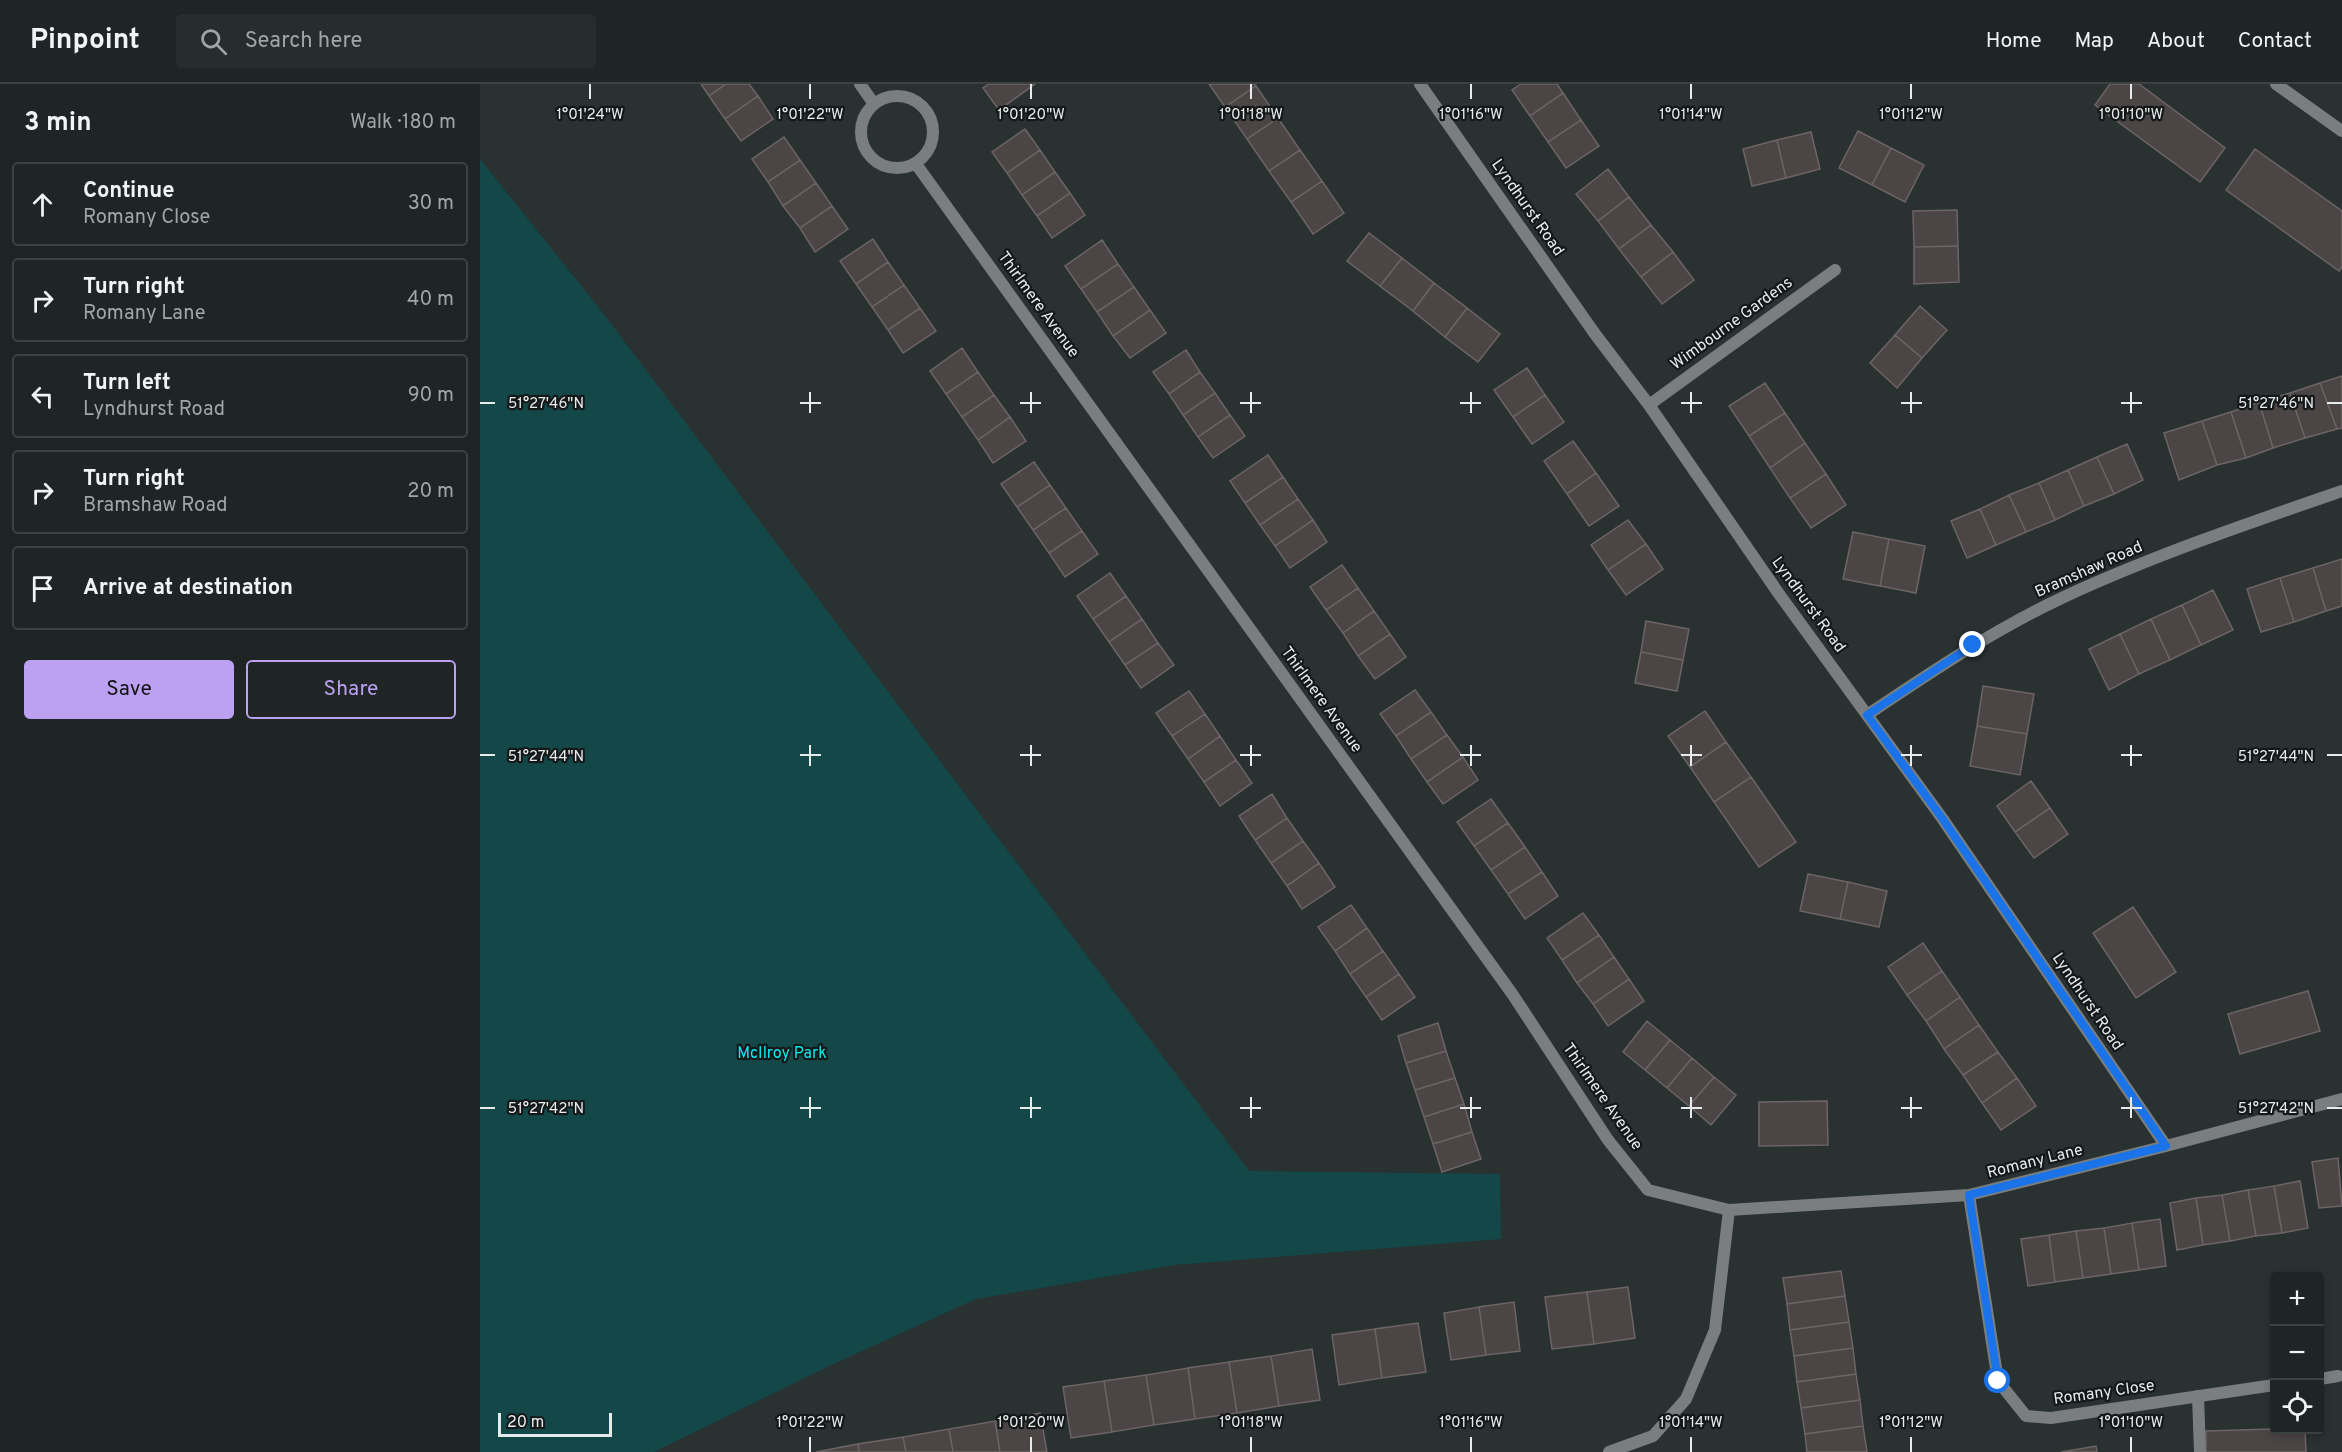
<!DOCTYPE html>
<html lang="en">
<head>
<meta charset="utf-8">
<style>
	body { margin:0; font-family:Overpass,sans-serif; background:#272d2d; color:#f1f3f6 }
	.controls { position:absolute; right:18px; bottom:18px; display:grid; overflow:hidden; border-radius:6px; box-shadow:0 3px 9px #0003 }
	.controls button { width:54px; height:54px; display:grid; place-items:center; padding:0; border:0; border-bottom:2px solid #3c4242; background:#1f2525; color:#f1f3f6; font:30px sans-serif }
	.scale { position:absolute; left:18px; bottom:15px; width:114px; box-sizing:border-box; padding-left:6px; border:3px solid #e6ebeb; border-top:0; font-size:16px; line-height:21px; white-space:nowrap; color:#e6ebeb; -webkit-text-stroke:4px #151818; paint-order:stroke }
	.stop { position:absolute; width:18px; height:18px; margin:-14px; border:4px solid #1a73e8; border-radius:50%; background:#fff }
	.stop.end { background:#1a73e8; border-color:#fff; box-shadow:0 2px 6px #0008 }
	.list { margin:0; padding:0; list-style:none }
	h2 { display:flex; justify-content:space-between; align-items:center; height:78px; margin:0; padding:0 24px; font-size:26px }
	h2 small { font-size:20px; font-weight:400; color:#a1a5a7 }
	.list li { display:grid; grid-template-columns:39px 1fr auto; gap:18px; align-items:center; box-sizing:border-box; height:84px; margin:0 12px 12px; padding:0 12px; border:2px solid #3c4242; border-radius:6px }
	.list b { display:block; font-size:22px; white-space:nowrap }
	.list p { margin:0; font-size:20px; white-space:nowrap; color:#a1a5a7 }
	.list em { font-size:20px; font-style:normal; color:#a1a5a7 }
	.actions { display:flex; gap:12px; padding:18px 24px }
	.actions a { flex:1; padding:14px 0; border:2px solid #bca0f2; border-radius:6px; text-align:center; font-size:21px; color:#bca0f2 }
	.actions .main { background:#bca0f2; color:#111 }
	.icon { flex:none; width:33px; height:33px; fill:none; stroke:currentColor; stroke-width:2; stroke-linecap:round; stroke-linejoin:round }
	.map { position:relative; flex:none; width:1862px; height:1368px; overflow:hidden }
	header { display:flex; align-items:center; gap:36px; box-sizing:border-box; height:84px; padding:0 30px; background:#1f2525; border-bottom:2px solid #3c4242 }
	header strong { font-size:28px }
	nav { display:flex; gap:33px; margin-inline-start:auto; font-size:21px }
	.search { width:420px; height:54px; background:#272d2d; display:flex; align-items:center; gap:15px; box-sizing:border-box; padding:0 21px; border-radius:6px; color:#a1a5a7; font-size:22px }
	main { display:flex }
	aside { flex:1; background:#1f2525 }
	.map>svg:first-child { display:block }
</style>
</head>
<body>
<header>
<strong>Pinpoint</strong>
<div class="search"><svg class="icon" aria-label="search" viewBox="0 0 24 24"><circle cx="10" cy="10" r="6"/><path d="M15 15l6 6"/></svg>Search here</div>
<nav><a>Home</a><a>Map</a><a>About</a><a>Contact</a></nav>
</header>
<main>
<aside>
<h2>3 min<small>Walk · 180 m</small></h2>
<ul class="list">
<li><svg class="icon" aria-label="ahead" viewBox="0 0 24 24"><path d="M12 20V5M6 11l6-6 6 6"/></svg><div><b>Continue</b><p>Romany Close</p></div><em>30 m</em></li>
<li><svg class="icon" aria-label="right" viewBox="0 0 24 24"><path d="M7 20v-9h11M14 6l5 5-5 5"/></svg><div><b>Turn right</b><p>Romany Lane</p></div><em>40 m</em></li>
<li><svg class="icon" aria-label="left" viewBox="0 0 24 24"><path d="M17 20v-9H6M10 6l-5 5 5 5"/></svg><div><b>Turn left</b><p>Lyndhurst Road</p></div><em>90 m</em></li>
<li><svg class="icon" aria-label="right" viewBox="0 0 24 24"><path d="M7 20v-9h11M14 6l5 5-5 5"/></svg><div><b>Turn right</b><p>Bramshaw Road</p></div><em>20 m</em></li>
<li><svg class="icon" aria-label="arrive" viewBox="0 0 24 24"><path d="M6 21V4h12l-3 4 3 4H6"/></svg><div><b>Arrive at destination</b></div></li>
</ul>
<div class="actions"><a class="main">Save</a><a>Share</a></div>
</aside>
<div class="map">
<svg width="1862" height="1368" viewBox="0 0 1862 1368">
	<rect width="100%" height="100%" fill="#293131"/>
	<path fill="#144748" d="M0,75L123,229L769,1087L1020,1090L1021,1155L695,1181L496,1215L349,1282L174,1368H0Z"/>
	<path fill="#4c4545" stroke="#6d6565" stroke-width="1.5" d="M221,0H246L229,12Z
		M246,0H269L278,12L245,35L229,12Z
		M509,0H555L519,26L503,4Z
		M729,0H774L776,2L745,23Z
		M1041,0H1077L1083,9L1050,32L1032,6Z
		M1630,0H1659L1745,64L1720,98L1615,21Z
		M776,2L798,34L767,55L745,23Z
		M1083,9L1101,36L1068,58L1050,32Z
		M278,12L293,35L261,57L245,35Z
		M798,34L820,66L789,87L767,55Z
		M1101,36L1119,62L1086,84L1068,58Z
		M545,45L560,66L527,89L512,68Z
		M1378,47L1411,64L1392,101L1359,84Z
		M1331,48L1340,85L1306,94L1297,56Z
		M304,53L320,76L288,98L272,75Z
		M1297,56L1306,94L1272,102L1263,65Z
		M1411,64L1444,81L1425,118L1392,101Z
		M1775,65L1862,127V183L1859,187L1746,106Z
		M560,66L575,88L542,111L527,89Z
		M820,66L842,97L811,118L789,87Z
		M320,76L336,99L303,122L288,98Z
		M1128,85L1149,113L1118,137L1096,110Z
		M575,88L590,109L557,132L542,111Z
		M842,97L864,129L833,150L811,118Z
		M336,99L352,122L320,144L303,122Z
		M590,109L605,131L572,154L557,132Z
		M1149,113L1171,141L1139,165L1118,137Z
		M352,122L368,145L335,168L320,144Z
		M1477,126L1478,162L1434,163L1433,127Z
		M1171,141L1193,168L1161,193L1139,165Z
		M889,149L922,174L900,202L867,177Z
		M393,155L408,178L376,200L360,177Z
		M622,156L638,180L601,205L585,182Z
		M1478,162L1479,198L1434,200V163Z
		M1193,168L1214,196L1182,220L1161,193Z
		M922,174L954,199L933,227L900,202Z
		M408,178L424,201L392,223L376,200Z
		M638,180L654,203L617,228L601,205Z
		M954,199L987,224L965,253L933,227Z
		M424,201L440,224L408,246L392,223Z
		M654,203L670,226L633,252L617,228Z
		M1440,222L1467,246L1442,274L1415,251Z
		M440,224L456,247L423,269L408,246Z
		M987,224L1020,250L998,278L965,253Z
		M670,226L686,249L650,274L633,252Z
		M1415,251L1442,274L1417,304L1390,279Z
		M482,264L498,288L466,310L450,287Z
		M706,266L720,288L689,310L673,288Z
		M1047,284L1065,311L1033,333L1014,306Z
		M498,288L514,311L482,333L466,310Z
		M720,288L735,309L703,331L689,310Z
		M1862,292V344L1857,345L1840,299Z
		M1285,299L1305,329L1269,352L1249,322Z
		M1840,299L1857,345L1825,354L1810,309Z
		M735,309L750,331L718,353L703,331Z
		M1810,309L1825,354L1793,364L1779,318Z
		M514,311L530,333L498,356L482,333Z
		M1065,311L1084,338L1052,360L1033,333Z
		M1779,318L1793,364L1766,374L1751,328Z
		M1751,328L1766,374L1737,381L1722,337Z
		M1305,329L1325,359L1290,384L1269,352Z
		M750,331L765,352L733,374L718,353Z
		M530,333L546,357L513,379L498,356Z
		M1722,337L1737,381L1699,396L1684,349Z
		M1093,357L1116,389L1087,410L1064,377Z
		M1325,359L1346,390L1310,414L1290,384Z
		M1647,360L1663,396L1634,410L1617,373Z
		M788,371L803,393L765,419L750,397Z
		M1617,373L1634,410L1604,422L1588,386Z
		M554,378L570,401L537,423L521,400Z
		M1588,386L1604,422L1575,436L1559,399Z
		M1116,389L1139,422L1109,442L1087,410Z
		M1346,390L1366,421L1331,444L1310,414Z
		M803,393L818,415L780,441L765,419Z
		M1559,399L1575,436L1546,448L1529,411Z
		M570,401L586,424L553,446L537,423Z
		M1529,411L1546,448L1516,461L1500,425Z
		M818,415L833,436L795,462L780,441Z
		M586,424L602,447L569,469L553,446Z
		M1500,425L1516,461L1487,474L1471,437Z
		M833,436L847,458L810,484L795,462Z
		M1148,436L1166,460L1128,486L1111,461Z
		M602,447L618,470L585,493L569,469Z
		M1373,448L1409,455L1400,502L1363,495Z
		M1409,455L1445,462L1436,509L1400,502Z
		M1166,460L1183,485L1146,511L1128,486Z
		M1862,475V522L1846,527L1833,484Z
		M862,481L878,504L846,526L830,503Z
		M1833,484L1846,527L1814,538L1800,494Z
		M630,489L646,512L613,535L597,512Z
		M1800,494L1814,538L1781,548L1767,505Z
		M878,504L894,527L863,549L846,526Z
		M1733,506L1753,546L1721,561L1702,521Z
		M646,512L662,535L629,558L613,535Z
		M1702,521L1721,561L1690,576L1671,535Z
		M894,527L910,550L878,572L863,549Z
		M662,535L678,559L645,581L629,558Z
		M1671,535L1690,576L1659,590L1640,550Z
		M1166,537L1209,545L1203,576L1161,568Z
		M910,550L926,573L895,595L878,572Z
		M1640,550L1659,590L1629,606L1609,565Z
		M678,559L694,581L661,604L645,581Z
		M1161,568L1203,576L1197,607L1155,599Z
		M1503,602L1554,610L1547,650L1497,642Z
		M935,606L951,628L916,652L900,630Z
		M709,607L725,630L692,652L676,629Z
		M1225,627L1246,658L1210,683L1188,652Z
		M951,628L967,651L931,675L916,652Z
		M725,630L740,652L708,675L692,652Z
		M1497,642L1547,650L1540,691L1490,682Z
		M967,651L983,673L947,698L931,675Z
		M740,652L756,676L724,698L708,675Z
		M1246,658L1271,693L1234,718L1210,683Z
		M983,673L998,696L963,720L947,698Z
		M756,676L772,699L740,722L724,698Z
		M1271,693L1316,758L1279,783L1234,718Z
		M1551,697L1570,724L1535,748L1517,722Z
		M792,710L807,734L775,756L759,732Z
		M1011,715L1028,739L994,762L977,738Z
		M1570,724L1588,750L1554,774L1535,748Z
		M807,734L823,757L791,779L775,756Z
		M1028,739L1045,763L1011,786L994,762Z
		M823,757L839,779L807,802L791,779Z
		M1045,763L1062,788L1028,810L1011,786Z
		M839,779L855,803L822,825L807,802Z
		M1062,788L1078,812L1045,835L1028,810Z
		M1328,790L1368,798L1360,835L1320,827Z
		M1368,798L1407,807L1399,843L1360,835Z
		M871,821L887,844L855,867L838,843Z
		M1653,823L1696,888L1656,914L1613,849Z
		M1103,829L1119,851L1082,876L1067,854Z
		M887,844L903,867L870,890L855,867Z
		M1119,851L1134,873L1097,899L1082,876Z
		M1443,859L1462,887L1427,911L1408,883Z
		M903,867L919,890L886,913L870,890Z
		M1134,873L1149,895L1113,920L1097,899Z
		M1462,887L1480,913L1446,937L1427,911Z
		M919,890L935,913L902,936L886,913Z
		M1149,895L1164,917L1128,942L1113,920Z
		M1828,907L1840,947L1760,970L1748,930Z
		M1480,913L1499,941L1464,965L1446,937Z
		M1167,937L1190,956L1165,986L1143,968Z
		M958,939L966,967L926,979L918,952Z
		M1499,941L1518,968L1483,991L1464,965Z
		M1190,956L1212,974L1187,1004L1165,986Z
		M966,967L975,994L935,1006L926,979Z
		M1518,968L1537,994L1502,1019L1483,991Z
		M1212,974L1234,993L1209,1022L1187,1004Z
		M1234,993L1256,1011L1231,1041L1209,1022Z
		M975,994L984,1020L944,1033L935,1006Z
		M1537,994L1556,1022L1521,1046L1502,1019Z
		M1347,1017L1348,1061L1279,1062V1018Z
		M984,1020L992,1048L953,1060L944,1033Z
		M992,1048L1001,1075L962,1088L953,1060Z
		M1858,1074L1862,1122L1839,1124L1832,1078Z
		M1820,1097L1828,1144L1802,1149L1794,1102Z
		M1794,1102L1802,1149L1776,1152L1768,1106Z
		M1768,1106L1776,1152L1750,1157L1742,1111Z
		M1742,1111L1750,1157L1723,1161L1716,1114Z
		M1716,1114L1723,1161L1697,1166L1690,1119Z
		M1680,1135L1686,1182L1659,1186L1652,1139Z
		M1652,1139L1659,1186L1631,1190L1624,1144Z
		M1624,1144L1631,1190L1603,1194L1596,1147Z
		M1596,1147L1603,1194L1575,1198L1569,1151Z
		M1569,1151L1575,1198L1548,1202L1541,1155Z
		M1361,1187L1365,1212L1307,1220L1303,1194Z
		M1148,1203L1155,1254L1114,1260L1107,1208Z
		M1107,1208L1114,1260L1072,1265L1065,1213Z
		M1365,1212L1369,1238L1310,1246L1307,1220Z
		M1034,1218L1040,1267L1006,1271L999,1223Z
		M999,1223L1006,1271L971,1276L964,1229Z
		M1369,1238L1373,1264L1314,1272L1310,1246Z
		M938,1239L946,1288L902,1294L895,1245Z
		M895,1245L902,1294L859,1301L852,1251Z
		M1373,1264L1376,1290L1317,1298L1314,1272Z
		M832,1265L840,1316L799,1322L791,1272Z
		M791,1272L799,1322L757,1329L749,1278Z
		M749,1278L757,1329L715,1335L708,1284Z
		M708,1284L715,1335L674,1341L666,1291Z
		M1376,1290L1380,1316L1321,1324L1317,1298Z
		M666,1291L674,1341L632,1348L624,1297Z
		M624,1297L632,1348L591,1354L583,1303Z
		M1380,1316L1383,1342L1325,1350L1321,1324Z
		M560,1329L567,1368H520L515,1337Z
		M515,1337L520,1368H473L469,1345Z
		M1383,1342L1387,1368H1327L1325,1350Z
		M469,1345L473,1368H426L423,1353Z
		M1794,1345L1825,1346L1826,1368H1726V1347Z
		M423,1353L426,1368H379L378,1360Z
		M378,1360L379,1368H336Z
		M1616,1362L1617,1368H1581Z"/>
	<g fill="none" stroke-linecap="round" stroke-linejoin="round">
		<path stroke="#7a7e7e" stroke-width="12" d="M1718,1312L1720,1368"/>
		<path stroke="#7a7e7e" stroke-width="12" d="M380,0L394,20
			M940,0L1115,250L1169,321L1299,510L1462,734L1686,1062
			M1796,0L1862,47
			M381 48a36 36 0 1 1 72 0a36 36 0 1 1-72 0Z
			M436,80L1033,911L1128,1056L1168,1106L1249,1126L1489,1111L1686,1062L1862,1015
			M1169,321L1355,186
			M1387,631C1451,588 1515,545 1586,512C1675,471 1769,439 1862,407
			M1489,1111L1518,1297L1546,1332L1571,1334L1794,1301
			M1840,1295L1858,1292
			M1129,1368L1173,1352L1206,1315L1235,1246L1249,1126"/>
	</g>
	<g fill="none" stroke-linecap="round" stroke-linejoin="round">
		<path stroke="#1a73e8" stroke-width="8" d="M1493,561L1387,631L1462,734L1686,1062L1489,1111L1518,1297"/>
	</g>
	<path fill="none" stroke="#e6ebeb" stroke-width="2" d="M110,0V15M330,0V15M551,0V15M771,0V15M991,0V15M1211,0V15M1431,0V15M1651,0V15M330,308V329M551,308V329M771,308V329M991,308V329M1211,308V329M1431,308V329M1651,308V329M0,319H15M320,319H341M540,319H561M760,319H781M980,319H1001M1201,319H1222M1421,319H1442M1641,319H1662M1847,319H1862M330,661V682M551,661V682M771,661V682M991,661V682M1211,661V682M1431,661V682M1651,661V682M0,671H15M320,671H341M540,671H561M760,671H781M980,671H1001M1201,671H1222M1421,671H1442M1641,671H1662M1847,671H1862M330,1013V1034M551,1013V1034M771,1013V1034M991,1013V1034M1211,1013V1034M1431,1013V1034M1651,1013V1034M0,1024H15M320,1024H341M540,1024H561M760,1024H781M980,1024H1001M1201,1024H1222M1421,1024H1442M1641,1024H1662M1847,1024H1862M330,1353V1368M551,1353V1368M771,1353V1368M991,1353V1368M1211,1353V1368M1431,1353V1368M1651,1353V1368"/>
	<g text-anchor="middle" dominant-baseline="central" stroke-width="4.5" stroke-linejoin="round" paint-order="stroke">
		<g font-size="16" fill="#e6ebeb" stroke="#151818">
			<text transform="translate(1047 124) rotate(55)">Lyndhurst Road</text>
			<text transform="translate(558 221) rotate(54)">Thirlmere Avenue</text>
			<text transform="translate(1252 240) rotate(-36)">Wimbourne Gardens</text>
			<text transform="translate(1609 486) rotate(-24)">Bramshaw Road</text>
			<text transform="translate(1328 521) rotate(54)">Lyndhurst Road</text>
			<text transform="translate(841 616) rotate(54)">Thirlmere Avenue</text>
			<text transform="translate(1607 918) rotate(56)">Lyndhurst Road</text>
			<text transform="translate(1122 1013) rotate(55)">Thirlmere Avenue</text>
			<text transform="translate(1555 1078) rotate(-14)">Romany Lane</text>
			<text transform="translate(1624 1309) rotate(-8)">Romany Close</text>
		</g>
		<g font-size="16" fill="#07ecf0" stroke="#151818">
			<text x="302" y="970">McIlroy Park</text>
		</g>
	</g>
	<g font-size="15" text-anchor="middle" fill="#e6ebeb" stroke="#151818" stroke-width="4.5" stroke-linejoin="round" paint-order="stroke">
		<text x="110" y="35">1°01'24"W</text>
		<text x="330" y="35">1°01'22"W</text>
		<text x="551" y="35">1°01'20"W</text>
		<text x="771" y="35">1°01'18"W</text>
		<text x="991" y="35">1°01'16"W</text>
		<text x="1211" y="35">1°01'14"W</text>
		<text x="1431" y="35">1°01'12"W</text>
		<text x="1651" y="35">1°01'10"W</text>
		<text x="66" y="324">51°27'46"N</text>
		<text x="1796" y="324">51°27'46"N</text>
		<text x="66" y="677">51°27'44"N</text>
		<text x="1796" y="677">51°27'44"N</text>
		<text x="66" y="1029">51°27'42"N</text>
		<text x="1796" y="1029">51°27'42"N</text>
		<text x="330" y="1343">1°01'22"W</text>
		<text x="551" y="1343">1°01'20"W</text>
		<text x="771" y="1343">1°01'18"W</text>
		<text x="991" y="1343">1°01'16"W</text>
		<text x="1211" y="1343">1°01'14"W</text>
		<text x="1431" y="1343">1°01'12"W</text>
		<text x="1651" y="1343">1°01'10"W</text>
	</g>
</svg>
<div class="controls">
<button>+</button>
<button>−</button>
<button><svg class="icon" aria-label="locate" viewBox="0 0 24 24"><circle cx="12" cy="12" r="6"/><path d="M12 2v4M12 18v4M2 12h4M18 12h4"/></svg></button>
</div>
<div class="scale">20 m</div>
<div class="stop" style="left:1518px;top:1297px"></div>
<div class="stop end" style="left:1493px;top:561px"></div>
</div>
</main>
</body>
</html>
